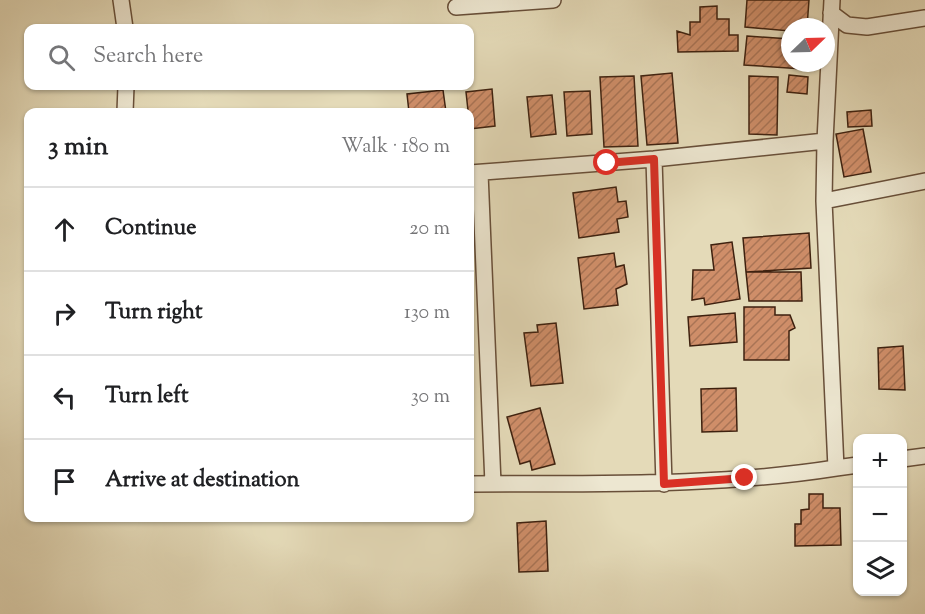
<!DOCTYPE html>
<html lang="en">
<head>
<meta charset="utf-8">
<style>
	body { margin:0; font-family:"Sorts Mill Goudy",serif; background:#f2f2f2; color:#202124 }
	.controls { position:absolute; right:18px; bottom:18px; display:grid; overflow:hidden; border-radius:12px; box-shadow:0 2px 4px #0004 }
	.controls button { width:54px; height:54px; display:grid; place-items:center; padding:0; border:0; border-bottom:2px solid #e0e0e0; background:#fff; color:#202124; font:30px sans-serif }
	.compass { position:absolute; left:781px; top:18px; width:54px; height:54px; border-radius:50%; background:#fff; box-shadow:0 2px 4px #0004; rotate:67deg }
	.stop { position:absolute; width:18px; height:18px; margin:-14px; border:4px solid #d93025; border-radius:50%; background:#fff }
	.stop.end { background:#d93025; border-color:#fff; box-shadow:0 2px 6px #0008 }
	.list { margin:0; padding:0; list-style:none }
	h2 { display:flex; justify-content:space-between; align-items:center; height:78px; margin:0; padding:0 24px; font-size:26px }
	h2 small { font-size:20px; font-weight:400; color:#757577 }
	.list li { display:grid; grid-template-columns:39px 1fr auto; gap:18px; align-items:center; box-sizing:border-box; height:84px; padding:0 24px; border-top:2px solid #e0e0e0 }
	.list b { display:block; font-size:22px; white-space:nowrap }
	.list em { font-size:20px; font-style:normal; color:#757577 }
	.icon { flex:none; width:33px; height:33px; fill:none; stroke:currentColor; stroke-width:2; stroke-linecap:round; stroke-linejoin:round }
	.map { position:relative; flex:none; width:925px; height:614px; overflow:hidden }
	.search { position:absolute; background:#fff; box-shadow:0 2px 4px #0004; left:24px; top:24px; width:450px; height:66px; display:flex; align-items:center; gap:15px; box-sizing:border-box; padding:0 21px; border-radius:12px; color:#757577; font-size:22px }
	.panel { position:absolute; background:#fff; box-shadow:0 2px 4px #0004; left:24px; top:108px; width:450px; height:414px; border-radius:12px }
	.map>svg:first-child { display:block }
</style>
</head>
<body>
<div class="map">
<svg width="925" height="614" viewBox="0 0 925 614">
	<defs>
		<pattern id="building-hatch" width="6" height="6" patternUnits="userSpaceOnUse" patternTransform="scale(1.5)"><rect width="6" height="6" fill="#cf8e69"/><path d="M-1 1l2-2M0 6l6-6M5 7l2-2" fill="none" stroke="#a97455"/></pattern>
	</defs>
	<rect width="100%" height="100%" fill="#e4dab8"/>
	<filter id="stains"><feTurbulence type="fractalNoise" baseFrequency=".00333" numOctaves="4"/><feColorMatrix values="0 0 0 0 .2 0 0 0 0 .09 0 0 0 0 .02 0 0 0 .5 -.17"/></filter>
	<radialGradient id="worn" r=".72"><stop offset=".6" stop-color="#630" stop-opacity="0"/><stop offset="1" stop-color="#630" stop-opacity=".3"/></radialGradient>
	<path fill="url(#building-hatch)" stroke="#3e210f" stroke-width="1.5" d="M747,0H809L807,27H790V31L745,27Z
		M717,6V19H729V35H738V51L678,52L677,31L690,35V22H700V7Z
		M747,36L790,39V63H803V69L744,65Z
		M672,73L678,143L647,145L641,76Z
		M789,75L808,77L807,94L787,92Z
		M634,76L638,146L604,147L600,77Z
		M749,76L778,77L777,135L749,134Z
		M492,89L495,126L470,129L466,92Z
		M443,90L446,112H409L407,94Z
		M590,91L592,134L567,136L564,92Z
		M552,95L556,134L531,137L527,97Z
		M871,110L872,126L848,127L847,112Z
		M863,129L871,172L844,177L836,134Z
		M616,187L618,202L626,201L628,217L617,219L619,232L579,238L573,193Z
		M809,233L811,268L746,272L743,238Z
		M732,242L740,299L705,305L704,298L692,300L693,270H714L711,245Z
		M614,253L616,267L624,265L627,284L616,289L618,305L584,309L578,258Z
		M746,272H801L802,301H749Z
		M744,307H775V315H790L795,328L789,331V360H744Z
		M735,313L737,342L690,346L688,317Z
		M556,323L563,383L531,386L524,333L538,332L537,325Z
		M903,346L905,390L879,389L878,348Z
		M736,388L737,431L702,432L701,389Z
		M540,408L555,464L532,470L530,461L520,464L507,417Z
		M809,494H823V508H840L841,545L795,546V524H801V510L809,509Z
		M546,521L548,571L519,572L517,523Z"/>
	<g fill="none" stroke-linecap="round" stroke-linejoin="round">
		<g stroke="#684f39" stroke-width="18">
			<path id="minor" d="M121,0L125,28
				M832,0L825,141L824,201L836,468L858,465
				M456,7L553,0
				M831,13L847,25L867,27L925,18
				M125,112L126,86
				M654,159L664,484
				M470,173L654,159L825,141
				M480,173L493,484
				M824,201L925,181
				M902,459L925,456
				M470,484C592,483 715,487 836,468"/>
		</g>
		<use href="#minor" stroke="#ede7d1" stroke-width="15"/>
	</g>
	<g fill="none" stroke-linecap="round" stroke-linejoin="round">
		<path stroke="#d93025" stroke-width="8" d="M607,163L654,159L664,484L745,478"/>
	</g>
	<rect width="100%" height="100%" filter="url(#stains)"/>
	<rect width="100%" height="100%" fill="url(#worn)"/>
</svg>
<div class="controls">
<button>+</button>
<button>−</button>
<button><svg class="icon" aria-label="layers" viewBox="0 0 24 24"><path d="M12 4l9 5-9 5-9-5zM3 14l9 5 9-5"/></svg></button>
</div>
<svg class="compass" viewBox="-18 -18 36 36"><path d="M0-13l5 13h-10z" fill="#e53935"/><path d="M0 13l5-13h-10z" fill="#757577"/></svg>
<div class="stop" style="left:607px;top:163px"></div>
<div class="stop end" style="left:745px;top:478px"></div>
<div class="search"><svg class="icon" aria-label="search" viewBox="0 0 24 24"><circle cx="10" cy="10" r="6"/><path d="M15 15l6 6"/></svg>Search here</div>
<section class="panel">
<h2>3 min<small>Walk · 180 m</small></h2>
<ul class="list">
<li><svg class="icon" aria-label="ahead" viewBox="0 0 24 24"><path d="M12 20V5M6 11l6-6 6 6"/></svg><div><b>Continue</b></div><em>20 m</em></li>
<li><svg class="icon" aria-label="right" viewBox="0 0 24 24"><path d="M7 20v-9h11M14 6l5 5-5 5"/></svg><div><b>Turn right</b></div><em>130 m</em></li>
<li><svg class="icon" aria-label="left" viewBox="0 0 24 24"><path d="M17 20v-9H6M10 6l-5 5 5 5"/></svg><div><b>Turn left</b></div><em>30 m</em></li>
<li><svg class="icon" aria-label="arrive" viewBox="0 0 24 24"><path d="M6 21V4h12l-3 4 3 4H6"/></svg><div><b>Arrive at destination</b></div></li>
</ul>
</section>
</div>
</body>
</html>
